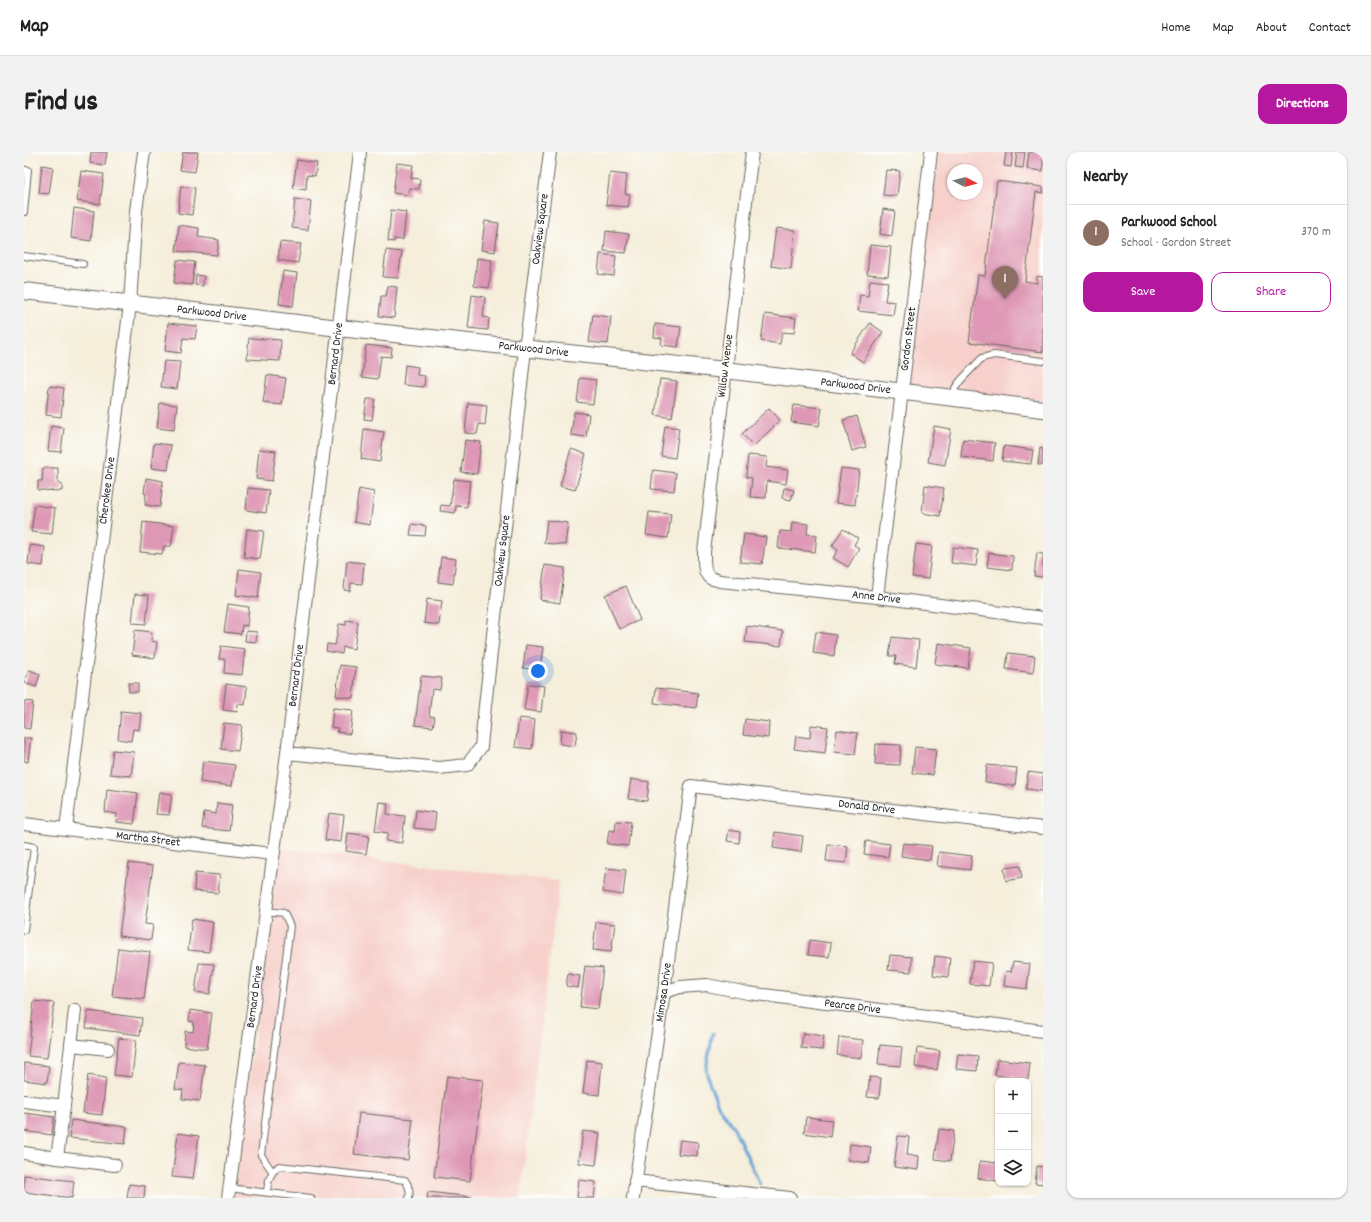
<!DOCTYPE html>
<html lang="en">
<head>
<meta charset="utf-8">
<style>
	body { margin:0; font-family:Dekko,sans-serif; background:#f2f2f2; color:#222 }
	.controls { position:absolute; right:12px; bottom:12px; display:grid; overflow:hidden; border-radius:8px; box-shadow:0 1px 3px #0004 }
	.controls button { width:36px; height:36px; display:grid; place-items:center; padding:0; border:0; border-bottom:1px solid #e0e0e0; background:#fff; color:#222; font:20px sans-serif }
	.compass { position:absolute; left:923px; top:12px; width:36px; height:36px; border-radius:50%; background:#fff; box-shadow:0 1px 3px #0004; rotate:97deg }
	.you { position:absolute; left:514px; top:519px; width:14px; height:14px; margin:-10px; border:3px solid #fff; border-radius:50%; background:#1a73e8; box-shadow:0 0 0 6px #1a73e833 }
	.badge { display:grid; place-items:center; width:26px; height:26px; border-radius:50%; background:#b5179e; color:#fff; font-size:13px; font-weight:700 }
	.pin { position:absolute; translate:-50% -33px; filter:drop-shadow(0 1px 2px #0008) }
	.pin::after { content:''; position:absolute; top:21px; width:14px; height:12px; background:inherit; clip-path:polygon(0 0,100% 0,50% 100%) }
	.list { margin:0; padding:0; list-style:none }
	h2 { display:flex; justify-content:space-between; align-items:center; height:52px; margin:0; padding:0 16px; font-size:17px }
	h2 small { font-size:13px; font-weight:400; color:#767676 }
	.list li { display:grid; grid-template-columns:26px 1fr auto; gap:12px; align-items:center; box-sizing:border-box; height:56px; padding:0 16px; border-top:1px solid #e0e0e0 }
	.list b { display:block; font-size:15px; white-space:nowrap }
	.list p { margin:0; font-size:13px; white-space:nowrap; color:#767676 }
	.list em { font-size:13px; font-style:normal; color:#767676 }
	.actions { display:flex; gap:8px; padding:12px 16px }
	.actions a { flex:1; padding:9px 0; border:1px solid #b5179e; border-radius:12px; text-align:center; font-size:14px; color:#b5179e }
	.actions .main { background:#b5179e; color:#fff }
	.icon { flex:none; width:22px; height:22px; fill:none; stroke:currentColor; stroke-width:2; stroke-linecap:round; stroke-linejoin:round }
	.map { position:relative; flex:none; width:1019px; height:1046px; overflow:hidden; border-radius:12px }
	header { display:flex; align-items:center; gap:24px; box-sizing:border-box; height:56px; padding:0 20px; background:#fff; border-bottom:1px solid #e0e0e0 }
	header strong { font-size:19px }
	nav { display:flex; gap:22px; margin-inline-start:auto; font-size:14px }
	.intro { display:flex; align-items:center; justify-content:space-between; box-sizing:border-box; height:96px; padding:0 24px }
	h1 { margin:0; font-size:28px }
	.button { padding:10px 18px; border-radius:12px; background:#b5179e; color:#fff; font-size:14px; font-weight:700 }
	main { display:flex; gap:24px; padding:0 24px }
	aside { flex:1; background:#fff; border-radius:12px; box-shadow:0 1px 3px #0004 }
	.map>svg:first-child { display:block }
</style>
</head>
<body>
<header>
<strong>Map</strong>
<nav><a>Home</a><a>Map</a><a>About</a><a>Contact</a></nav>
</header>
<div class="intro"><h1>Find us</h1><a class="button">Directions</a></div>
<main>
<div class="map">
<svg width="1019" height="1046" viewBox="0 0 1019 1046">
	<rect width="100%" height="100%" fill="#fdfcf7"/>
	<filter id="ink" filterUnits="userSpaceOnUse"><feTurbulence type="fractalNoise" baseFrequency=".025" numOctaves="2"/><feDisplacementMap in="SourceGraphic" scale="8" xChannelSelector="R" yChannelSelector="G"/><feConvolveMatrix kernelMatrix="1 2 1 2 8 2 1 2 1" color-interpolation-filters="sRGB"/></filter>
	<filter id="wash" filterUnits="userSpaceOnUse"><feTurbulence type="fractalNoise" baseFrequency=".012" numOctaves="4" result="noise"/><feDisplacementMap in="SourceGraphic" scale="16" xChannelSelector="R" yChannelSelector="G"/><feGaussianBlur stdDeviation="0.9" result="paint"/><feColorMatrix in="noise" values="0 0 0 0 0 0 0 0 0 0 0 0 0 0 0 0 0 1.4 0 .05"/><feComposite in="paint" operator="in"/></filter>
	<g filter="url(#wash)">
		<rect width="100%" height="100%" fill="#f5eedb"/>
		<path fill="#f7d0cb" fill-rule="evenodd" d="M913,0H1019V249L885,234ZM929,18H953V42H929Z
			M254,696L535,729L496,1046H210Z"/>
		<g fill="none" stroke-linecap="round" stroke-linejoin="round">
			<path stroke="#61a0d3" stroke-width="3" d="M689,881L682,917L686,933L695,955L710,976L736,1032"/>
		</g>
		<g id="blocks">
			<path fill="#de98b5" d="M67,0H83L81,13L66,11Z
				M159,0H174L171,20L156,18Z
				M982,0H989L987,15L980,14Z
				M993,0H1001L999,16L991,15Z
				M1005,0H1019V19L1003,17Z
				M273,8L293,11L291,24L283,23L282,38L269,36Z
				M373,11L389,13L387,26L396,27L395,37L385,36L384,43L369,41Z
				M18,13L29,15L25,42L15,41Z
				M862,18L876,19L873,44L859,43Z
				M57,19L80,22L76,52L53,49Z
				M586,21L603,23L601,42L606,43L604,55L582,53Z
				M973,29L1019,35V41L1012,40L1001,129L1013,131V124L1019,125V200L945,190L954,123L961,124Z
				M157,34L171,36L168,63L154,61Z
				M271,47L287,49L284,78L268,76Z
				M50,56L70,59L67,89L47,86Z
				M859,57L871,59L868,84L856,82Z
				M367,58L382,60L379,88L370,87V90L364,89Z
				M461,69L475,71L471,100L457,98Z
				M155,73L175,76L174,85L195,88L193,103L152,99Z
				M752,76L771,78L767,117L747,114Z
				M582,79L605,82L602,101L580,99Z
				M256,90L277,92L274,111L254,108Z
				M846,93L867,95L864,124L843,122Z
				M362,98L378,100L374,126L359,125Z
				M576,102L592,104L590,124L574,122Z
				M453,106L468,108L465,136L450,134Z
				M153,108L171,110L168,133L150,131Z
				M259,119L273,121L269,154L255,152Z
				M172,123L180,124L179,134L171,133Z
				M846,128L864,130L861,149L871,150L869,163L834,159L836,143L844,144Z
				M364,134L373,135L370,166L355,164L357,144H362Z
				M448,143L461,145L459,165L465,166L464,178L444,176Z
				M741,162L772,166L770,181L758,180L756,192L737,189Z
				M569,163L587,165L584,192L565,190Z
				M144,171L173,174L171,187L159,186L157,201L141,199Z
				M846,171L859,180L839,210L826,201Z
				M631,172L657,175L654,195L637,193L638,186L630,185Z
				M225,186L257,188L256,209L223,207Z
				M342,193L368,196L367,205L357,204L354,227L338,225Z
				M140,209L156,210L153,237L137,235Z
				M381,213L394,215L393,223L401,224L400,235L379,233Z
				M243,223L262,226L258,253L239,251Z
				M556,226L572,228L569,252L553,250Z
				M636,227L653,229L648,266L631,263Z
				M25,234L40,236L37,265L22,263Z
				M343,247H351L348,268L340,267Z
				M136,251L153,253L150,278L133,276Z
				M444,251L463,253L461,273L455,272L453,282L441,281Z
				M770,253L798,256L795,274L767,270Z
				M745,256L756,268L730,294L718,282Z
				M550,260L565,262L562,285L547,283Z
				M833,264L842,295L828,299L819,268Z
				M27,274L40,276L37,300L24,299Z
				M641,274L655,276L651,306L637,304Z
				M910,274L927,277L921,313L904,310Z
				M340,277L360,280L356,310L337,307Z
				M939,287L971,291L969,309L937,305Z
				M441,288L457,290L453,322L437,320Z
				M130,291L147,293L144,318L127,316Z
				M980,294L1009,298L1007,312L978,309Z
				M1016,296L1019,297V313H1014Z
				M235,297L252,299L248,329L232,327Z
				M547,297L562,302L551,338L536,334Z
				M724,303L743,305L742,315L764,318L762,332L743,329L742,346L726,345L728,326L722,325Z
				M19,316H34V331L38,332V339L14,338V329H18Z
				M817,316L835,318L831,353L812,351Z
				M629,318L652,321L650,339L627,337Z
				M122,326L139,329L136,355L121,353L122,342L120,341Z
				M430,327L446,329L443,355L432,354L431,361L416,359L417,353L426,354Z
				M901,333L920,336L916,364L898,361Z
				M224,336L245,338L242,361L222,358Z
				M760,336L770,338L767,348L758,346Z
				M335,337L350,340L346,373L330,370Z
				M11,353L31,356L28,382L7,380Z
				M625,360L647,362L644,386L622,383Z
				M523,368L544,371L541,393L520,391Z
				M119,370L150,374L147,394H140L138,402L116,400Z
				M768,370L784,372L783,382L793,383L791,400L754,396L756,379L767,380Z
				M388,372L402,374L401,384L386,383Z
				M223,377L240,379L236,407L220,405Z
				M819,377L834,386L830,393L835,396L824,415L809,406L814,398L808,394Z
				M720,382L742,385L738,412L716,410Z
				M892,392L908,394L904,427L888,425Z
				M6,393L21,395L19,414L4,412Z
				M929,395L954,398L952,414L927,411Z
				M965,401L989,404L988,418L963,415Z
				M1013,401L1019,402V425L1010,424Z
				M417,405L432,407L429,432L414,430Z
				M323,409L340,411L338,432L327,431L326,439L320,438Z
				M521,413L541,416L536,451L516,448Z
				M215,417L237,420L234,446L212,443Z
				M602,434L616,468L595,477L581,443Z
				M111,442L125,443L122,472L108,471Z
				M403,447L418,449L415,473L400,471Z
				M204,452L225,455L223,474L218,473L217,482L200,480Z
				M322,468L334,470L330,497L319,495L318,502L302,499L303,492L311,493L315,472L322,473Z
				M723,474L759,479L757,494L721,490Z
				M111,478L128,480L127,489L133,490L131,506L108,503Z
				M222,479L233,480L232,490L221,489Z
				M792,480L812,483L810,504L789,501Z
				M868,485L895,488L892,515L871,512L872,504H865Z
				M914,491L947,496L944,516L911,512Z
				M502,493L519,495L516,518L499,516Z
				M197,494L221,497L218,523L200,521L201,507H195Z
				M984,501L1011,504L1009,521L982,517Z
				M316,513L332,515L329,546L312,544Z
				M5,518L16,522L12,535L0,531Z
				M397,524L418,526L416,538L408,537L405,564L411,565L409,575L391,573Z
				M104,531H114V540H105Z
				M202,532L223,535L221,553L214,552L213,560L199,558Z
				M504,532L520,534L517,560L500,558Z
				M632,536L674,541L672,556L630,551Z
				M0,549L9,550L6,577L0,576Z
				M309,556L329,558L326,582L313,580L314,576L307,575Z
				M97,559L117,561L115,578L109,577L107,589L94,587Z
				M495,566L511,568L508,597L491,595Z
				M721,567L745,570L744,586L719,583Z
				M200,571L218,573L214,599L197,597Z
				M787,573L804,575L801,601L770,597L772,584L786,586Z
				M537,578L553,580L551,594L536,592Z
				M813,578L834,581L831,602L810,600Z
				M0,586H7L4,610L0,609Z
				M852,592L877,593L876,613L851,612Z
				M891,595L912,597L909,623L888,621Z
				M89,598L110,600L107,624L86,622Z
				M179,609L211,613L208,634L176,630Z
				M963,613L993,616L991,634L961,630Z
				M1004,620L1019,622V639L1002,637Z
				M607,627L625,630L623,649L604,647Z
				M83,637L114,641L110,672L92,670L93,662L81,660Z
				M135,640L148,642L145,663L132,662Z
				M355,650L364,651L363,662L381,664L378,691L362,689L364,681L351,679Z
				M193,651L208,653L205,679L178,676L180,660L192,662Z
				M392,658L412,661L410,678L390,676Z
				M305,661L320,663L317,690L301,688Z
				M592,669L607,670L604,694L583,692L585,678L591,679Z
				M705,678L716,680L715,691L703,689Z
				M751,680L779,684L777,700L749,696Z
				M324,681L345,684L342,702L322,699Z
				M842,689L866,692L864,705L840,702Z
				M879,691L908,694L906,708L877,704Z
				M804,692L824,694L822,711L802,709Z
				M915,700L948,704L946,718L913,714Z
				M105,711L129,714L121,772L129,773L127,788L95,784Z
				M996,714L998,726L982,729L980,716Z
				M582,716L602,718L599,743L579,740Z
				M171,721L196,723L194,741L170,739Z
				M168,767L189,770L185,800L164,798Z
				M572,770L591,772L587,800L569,798Z
				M786,788L807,791L805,805L784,803Z
				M94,796L126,800L120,847L88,844Z
				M866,803L888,805L887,820L864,818Z
				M911,804L926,806L924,825L909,823Z
				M949,809L968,811L965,834L946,832Z
				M989,810L1006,812L1003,837L980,834L982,819L987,820Z
				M175,811L190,812L186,842L171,840Z
				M561,814L579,816L574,857L556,855Z
				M544,822L556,824L554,836L542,834Z
				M10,849L30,851L23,906L4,904Z
				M166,858L188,861L183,897L160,894L161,879L169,880L170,870L165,869Z
				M64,859L118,866L116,883L62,876Z
				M779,881L800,884L798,898L777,896Z
				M815,885L839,888L837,906L813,903Z
				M95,886L112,888L108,925L90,923Z
				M856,893L878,895L876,914L854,912Z
				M893,896L916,899L913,918L891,915Z
				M934,902L954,904L953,919L932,917Z
				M973,907L1006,911L1004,927L971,923Z
				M563,908L578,910L575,943L559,941Z
				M155,910L181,913L176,949L158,947L159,938L151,937Z
				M0,911L25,914L23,931L0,928Z
				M64,923L82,926L78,963L59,961Z
				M423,924L459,928L446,1029L410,1025Z
				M846,925L857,926L855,946L843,945Z
				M0,961L30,965L28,983L0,979Z
				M335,961L389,967L384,1008L330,1002Z
				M782,965L808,968L806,985L780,981Z
				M47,968L103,975L101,992L45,986Z
				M915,977L930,979L926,1009L911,1007Z
				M559,979L576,981L572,1013L555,1011Z
				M154,981L175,984L169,1027L148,1025Z
				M874,984L885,985L883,1003L895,1004L894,1018L870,1015Z
				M656,988L674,990L673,1004L654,1002Z
				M826,992L847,995L845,1011L824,1008Z
				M956,1009L974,1011V1029L954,1026Z
				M1013,1014L1019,1015V1032L1011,1031Z
				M0,1023L50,1029L48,1046L0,1040Z
				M555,1028L572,1030L570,1046H553Z
				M105,1032L121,1034L120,1046H103Z
				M404,1040L448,1045V1046H403Z"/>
		</g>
	</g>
	<g filter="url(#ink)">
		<use href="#blocks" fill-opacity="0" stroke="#68665f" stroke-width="1"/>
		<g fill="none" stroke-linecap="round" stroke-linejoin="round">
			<g stroke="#68665f" stroke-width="8">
				<path id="service" d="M0,18H4L0,60
					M0,104L59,112
					M930,246L931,236L937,228L958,206L970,203L1019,209
					M0,693L10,695L0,778
					M241,759L260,761L266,774L237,1003L248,1019
					M205,1036L287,1046
					M243,1040C244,1028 246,1021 255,1014L381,1028C385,1034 387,1039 385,1046"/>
			</g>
			<g stroke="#68665f" stroke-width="14">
				<g id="minor">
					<path id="s1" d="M728,0L680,400C680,408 679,421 686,426C689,427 693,428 696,429L853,445L1019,466"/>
					<path id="s2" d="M853,445L907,0"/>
					<path id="s3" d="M263,601L415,616L443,613L457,595L460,563L501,197L526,0"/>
					<path id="s4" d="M0,672L248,702"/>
					<path id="s5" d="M42,677L106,152L112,59L120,0"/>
					<path id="s6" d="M640,840L656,835L683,833L724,841L1019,879"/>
					<path d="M47,893L84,897"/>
					<path d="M0,949L40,954L51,858"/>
					<path d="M40,954L33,1006L91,1013"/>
					<path d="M0,1001L33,1006"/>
					<path d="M611,1029L766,1046"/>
					<path id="s7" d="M204,1046L263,601L336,0"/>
					<path id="s8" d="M609,1046L640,840L667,634L1019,676"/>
				</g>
			</g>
			<g stroke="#68665f" stroke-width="18">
				<g id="tertiary">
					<path id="s9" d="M0,139L315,176L701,218L1019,257"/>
				</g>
			</g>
			<use href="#service" stroke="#fff" stroke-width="6"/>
			<use href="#minor" stroke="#fff" stroke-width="12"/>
			<use href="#tertiary" stroke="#fff" stroke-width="16"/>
		</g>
	</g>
	<g text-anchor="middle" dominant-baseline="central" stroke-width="3.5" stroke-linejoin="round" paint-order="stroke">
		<g font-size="12" fill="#1c1c1c" stroke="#fdfcf7">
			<text stroke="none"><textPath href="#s3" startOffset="725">Oakview Square</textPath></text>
			<text stroke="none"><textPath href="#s9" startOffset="189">Parkwood Drive</textPath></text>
			<text stroke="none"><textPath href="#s2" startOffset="260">Gordon Street</textPath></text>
			<text stroke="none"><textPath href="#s9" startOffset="513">Parkwood Drive</textPath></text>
			<text stroke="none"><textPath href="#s7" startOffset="851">Bernard Drive</textPath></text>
			<text transform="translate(702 214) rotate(-83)">Willow Avenue</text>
			<text stroke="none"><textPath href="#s9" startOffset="837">Parkwood Drive</textPath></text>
			<text stroke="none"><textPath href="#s5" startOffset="341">Cherokee Drive</textPath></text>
			<text stroke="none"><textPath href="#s3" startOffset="401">Oakview Square</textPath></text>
			<text stroke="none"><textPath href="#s1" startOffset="598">Anne Drive</textPath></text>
			<text stroke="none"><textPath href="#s7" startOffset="527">Bernard Drive</textPath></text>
			<text stroke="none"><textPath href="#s8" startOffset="593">Donald Drive</textPath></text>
			<text stroke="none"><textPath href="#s4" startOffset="125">Martha Street</textPath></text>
			<text stroke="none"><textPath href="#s8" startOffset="208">Mimosa Drive</textPath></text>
			<text stroke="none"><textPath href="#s7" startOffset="203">Bernard Drive</textPath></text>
			<text stroke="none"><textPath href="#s6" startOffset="191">Pearce Drive</textPath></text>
		</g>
	</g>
</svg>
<div class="controls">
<button>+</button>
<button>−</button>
<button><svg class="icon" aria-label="layers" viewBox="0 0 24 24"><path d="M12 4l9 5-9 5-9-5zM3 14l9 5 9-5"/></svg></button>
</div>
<svg class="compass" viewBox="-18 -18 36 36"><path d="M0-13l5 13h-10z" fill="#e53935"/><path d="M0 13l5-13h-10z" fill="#767676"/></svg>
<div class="you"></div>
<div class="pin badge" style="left:981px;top:147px;background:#8d6e63">1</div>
</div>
<aside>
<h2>Nearby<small></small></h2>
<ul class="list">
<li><span class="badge" style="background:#8d6e63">1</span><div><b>Parkwood School</b><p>School · Gordon Street</p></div><em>370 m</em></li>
</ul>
<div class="actions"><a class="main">Save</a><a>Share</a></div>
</aside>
</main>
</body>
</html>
